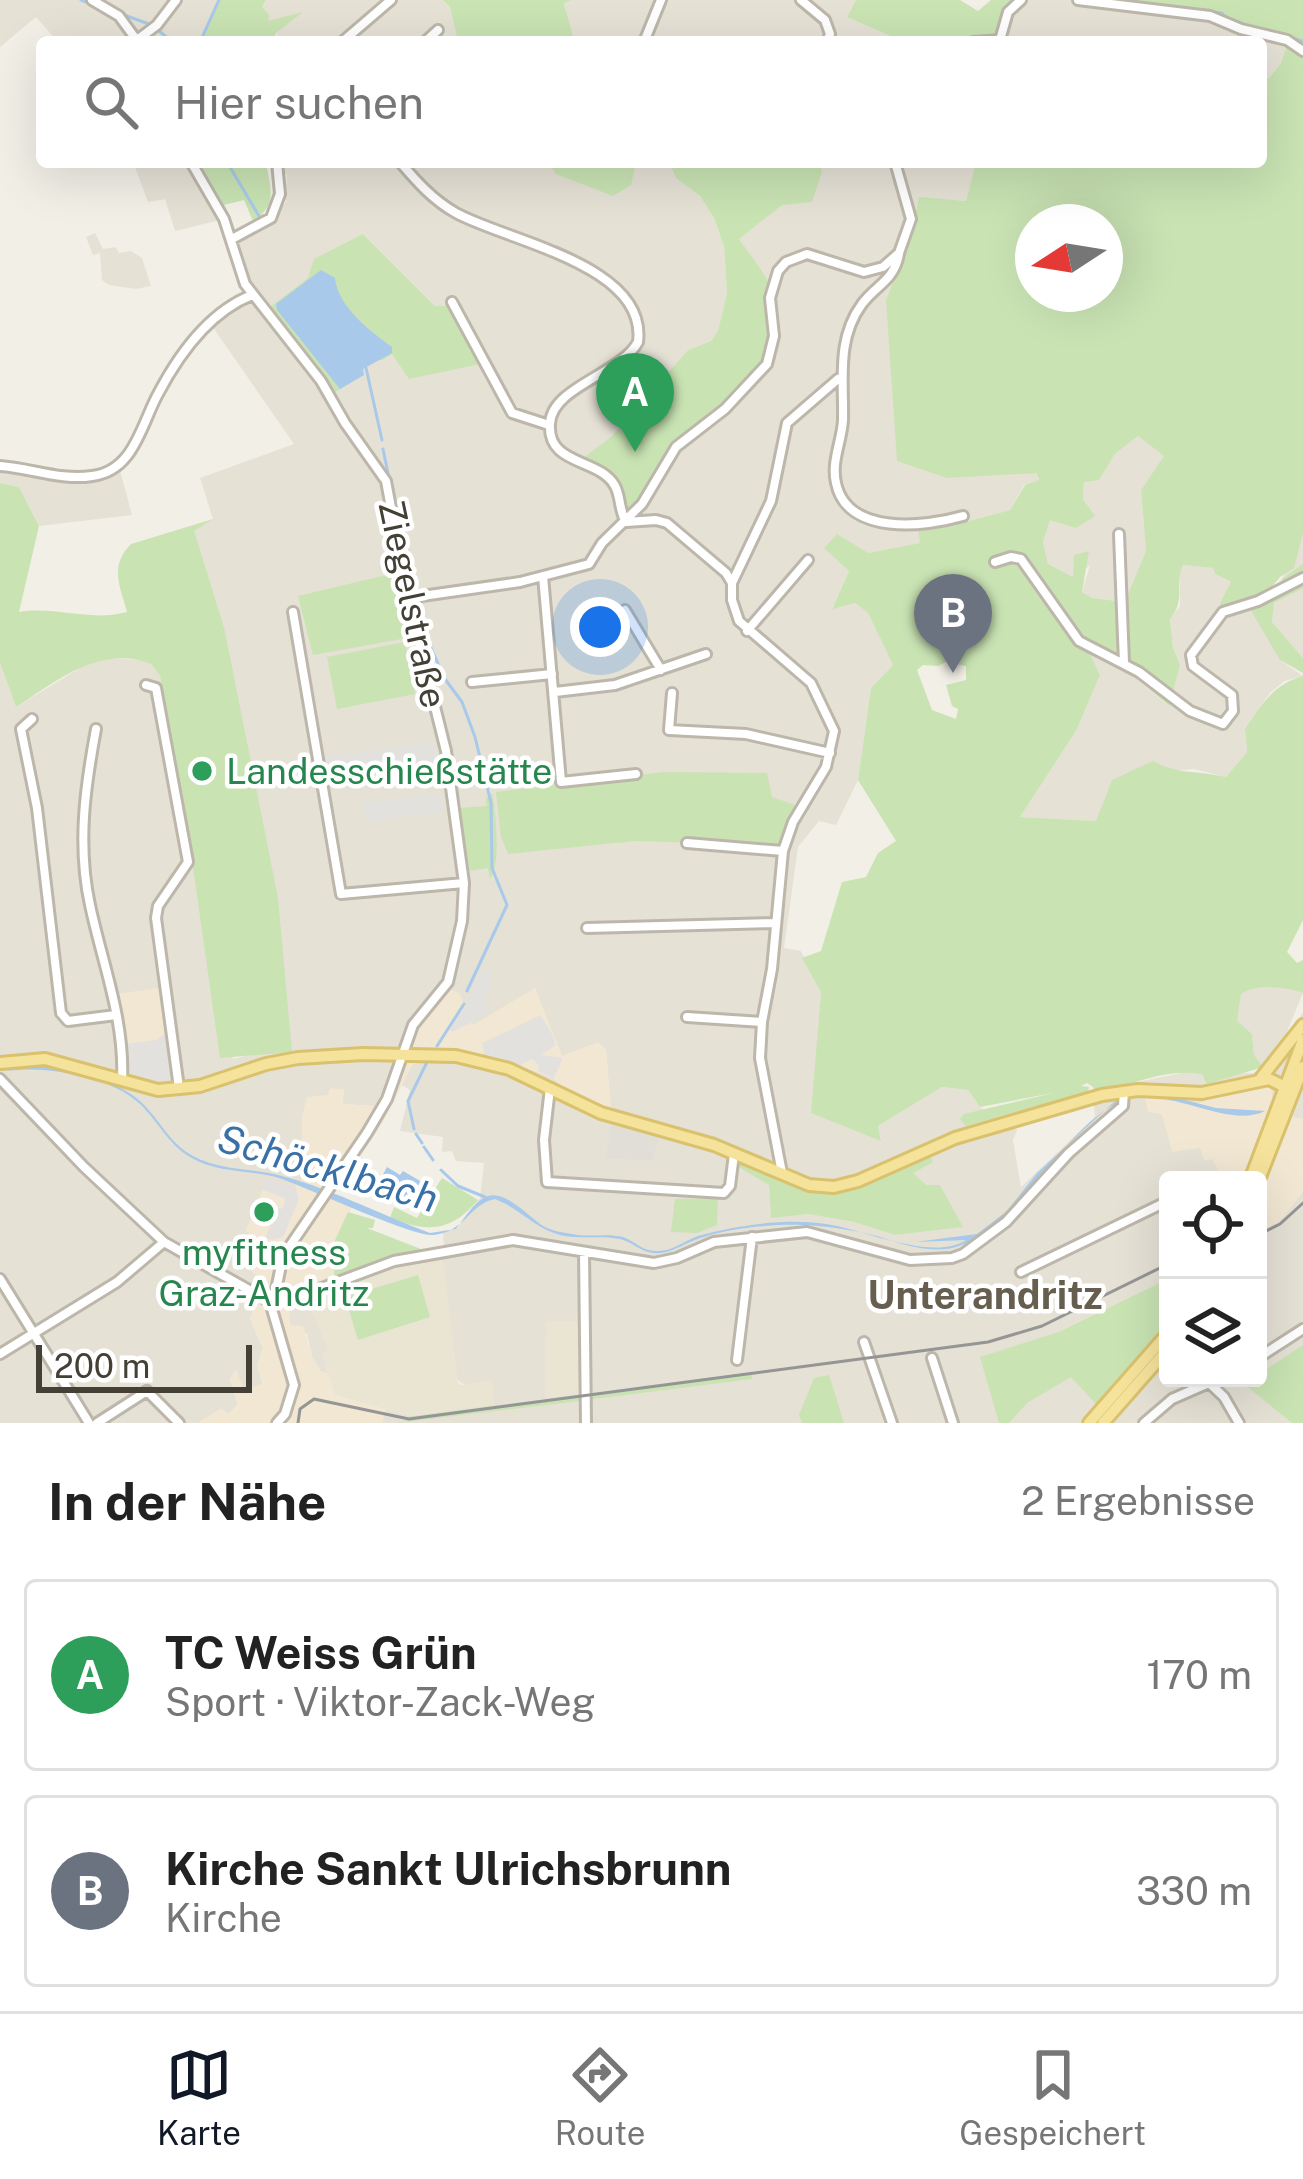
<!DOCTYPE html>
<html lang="de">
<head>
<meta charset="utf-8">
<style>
	body { margin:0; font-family:"Public Sans",sans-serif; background:#f2f2f2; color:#222 }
	.controls { position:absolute; right:36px; bottom:36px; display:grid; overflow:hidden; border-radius:12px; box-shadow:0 12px 48px #0002 }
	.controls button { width:108px; height:108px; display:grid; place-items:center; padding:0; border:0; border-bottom:3px solid #e0e0e0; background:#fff; color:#222; font:60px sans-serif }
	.compass { position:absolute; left:1015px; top:204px; width:108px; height:108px; border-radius:50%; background:#fff; box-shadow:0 12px 48px #0002; rotate:258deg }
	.scale { position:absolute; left:36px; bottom:30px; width:216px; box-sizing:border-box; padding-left:12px; border:6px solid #444036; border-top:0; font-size:33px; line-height:42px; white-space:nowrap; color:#444036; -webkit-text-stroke:9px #fff; paint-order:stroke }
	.you { position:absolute; left:600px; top:627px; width:42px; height:42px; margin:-30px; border:9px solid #fff; border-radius:50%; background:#1a73e8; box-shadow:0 0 0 18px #1a73e833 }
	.badge { display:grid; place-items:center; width:78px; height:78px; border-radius:50%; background:#111827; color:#fff; font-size:39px; font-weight:700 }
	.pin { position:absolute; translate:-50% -99px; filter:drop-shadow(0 3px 6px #0008) }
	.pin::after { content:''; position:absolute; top:63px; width:42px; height:36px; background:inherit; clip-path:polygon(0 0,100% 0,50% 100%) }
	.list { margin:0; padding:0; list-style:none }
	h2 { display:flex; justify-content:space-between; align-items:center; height:156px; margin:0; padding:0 48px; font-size:51px }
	h2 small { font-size:39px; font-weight:400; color:#767676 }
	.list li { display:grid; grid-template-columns:78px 1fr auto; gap:36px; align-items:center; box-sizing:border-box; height:192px; margin:0 24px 24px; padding:0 24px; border:3px solid #e0e0e0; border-radius:12px }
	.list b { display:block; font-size:45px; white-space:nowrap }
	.list p { margin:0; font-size:39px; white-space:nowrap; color:#767676 }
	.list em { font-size:39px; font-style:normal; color:#767676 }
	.icon { flex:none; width:66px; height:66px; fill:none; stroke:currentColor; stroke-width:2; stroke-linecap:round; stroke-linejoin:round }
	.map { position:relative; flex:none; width:1303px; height:1423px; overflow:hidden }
	.search { position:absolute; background:#fff; box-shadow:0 12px 48px #0002; left:36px; right:36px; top:36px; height:132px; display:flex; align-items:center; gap:30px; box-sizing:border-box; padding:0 42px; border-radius:12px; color:#767676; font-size:45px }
	.sheet { height:588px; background:#fff }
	nav { display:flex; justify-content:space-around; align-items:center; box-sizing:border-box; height:168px; border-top:3px solid #e0e0e0; background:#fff; font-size:33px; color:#767676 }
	nav a { display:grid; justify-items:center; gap:6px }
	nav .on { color:#111827 }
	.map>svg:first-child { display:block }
</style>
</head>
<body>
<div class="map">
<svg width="1303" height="1423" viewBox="0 0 1303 1423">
	<rect width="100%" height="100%" fill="#f2efe7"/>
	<path fill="#e5e1d5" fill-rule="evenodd" d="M0,0H219L199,42H58L36,17L0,47Z
		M266,0H443L450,7L458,42H283L276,33L299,14L267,22L262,8Z
		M572,0H856L847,17L904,42H575L564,2Z
		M1015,0H1079L1206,13L1290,37L1281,63L1269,78L1261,77V42H952L995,39L1001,14Z
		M133,162H187L220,220L175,231L165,199L148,202Z
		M277,162H548L557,174L633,166L636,162H668L677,179L700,196L714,218L724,246L727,293L718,332L711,341L688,350L612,437L582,459V464L777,300L739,239L822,172L820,162H976L966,201L919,198L911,236L886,300L1023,473H1038L1039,481L1024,485L1010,510L962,523L918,528L921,543L868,553L849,571L832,608L855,603L868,613L893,665L871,688L858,780L836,825L819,821L798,847L784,948L801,951L821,992L812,1112L881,1140L878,1126L942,1087L968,1090L980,1107L1017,1130L1013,1140L1021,1187L1095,1117L1094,1103L1127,1084L1187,1072L1253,1073L1262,1068L1254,1055L1252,1034L1236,1021L1241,994L1251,987H1284L1303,993L1278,1053L1303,1012V1119L1291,1117L1258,1202V1180H1243L1272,1100L1271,1087L1252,1088L1162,1114L1187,1147L1200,1148L1212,1158L1223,1180H1168V1378H1253L1245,1384L1292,1423H382L386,1409L410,1416L494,1404L457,1380L442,1256L323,1355L335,1395L312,1357L307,1334L290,1326L289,1309L303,1296L444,1248L443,1231L457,1229L480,1198L484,1163L456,1161L452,1151L442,1152L443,1137L400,1131L410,1090L400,1084L413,1064L484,1053L554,1078L562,1087L611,1110L606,1050H579L562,1057L535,989L472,1026L459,993L411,1038L375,1106L342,1104L344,1090L330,1089L301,1181L255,1240L264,1283L250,1319L263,1348L257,1365L263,1385L244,1389L235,1371L230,1379L238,1405L228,1414L221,1409L198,1423H0V663L16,707L90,662L109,658L140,660L151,664L160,676L233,1059L250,1055L247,885L224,627L193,530L213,519L200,478L294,444L212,326L251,298L232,262L228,240L274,216L286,202L287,175ZM363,234L435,306L362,366L363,375L334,393L310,358L308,278ZM940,1185L961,1227L895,1235L854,1222L808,1214L771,1217L769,1186L867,1192Z
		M95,233L103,249L116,247L119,253L131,251L142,258L151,286L136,289L109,285L102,280L100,253L93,255L86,237Z
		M1138,436L1165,456L1141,490L1146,551L1126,602L1092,598L1082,592L1090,565L1074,578L1048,564L1043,542L1050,519L1094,515L1083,499L1084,481L1099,480L1115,454Z
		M0,463L82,475L102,472L118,463L132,515L39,526L19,487L0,483Z
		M1303,533V658L1272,622L1274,603L1292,593L1282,579Z
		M1183,565L1213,568L1215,574L1232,583L1220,603L1258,601L1280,660L1303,676L1284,681L1270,693L1245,727L1247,752L1226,777L1194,769L1168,771L1096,821L1020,817L1076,731L1100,675L1085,646L1133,675L1168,706L1180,665L1173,648L1170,619L1180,606L1179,570Z
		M1303,1191V1345L1258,1375V1233L1280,1221Z"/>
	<path fill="#f2e7d3" d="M160,988L170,1081L157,1082L125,1073L115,994Z
		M447,988L459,993L473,1025L535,988L562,1056L598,1042L606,1050L611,1111L562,1087L554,1078L484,1053L413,1064L380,1127L334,1194L354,1203L330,1250L334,1253V1280L303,1296L289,1308L290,1325L303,1326L312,1357L320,1371L328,1373L335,1395L386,1409L382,1423H198L221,1409L228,1414L238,1406L230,1379L236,1370L244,1389L262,1384L257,1365L263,1347L250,1319L264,1283L245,1266L255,1240L246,1230L267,1179L295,1186L301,1181L302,1116L307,1097L328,1095L331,1088L344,1090L343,1104L375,1106L411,1038Z
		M1271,1087L1272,1099L1243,1180H1223L1213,1159L1205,1161L1200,1148L1172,1152L1162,1114L1148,1112L1145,1098L1201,1104L1205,1097Z
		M1291,1117L1303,1119V1191L1280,1221L1258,1233V1202Z"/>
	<path fill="#e1ded8" d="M611,1125L660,1136L652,1161L606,1158Z"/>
	<path fill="#eae5d2" d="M443,1256L457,1381L460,1385L492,1381L494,1405L410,1416L335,1395L323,1354L328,1349L306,1297L374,1270Z
		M546,1321H579V1394L545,1398Z"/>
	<path fill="#c9e3b3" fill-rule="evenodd" d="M219,0H266L262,7L269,15L268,21L303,12L276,33L273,42H199Z
		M443,0H572L564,3L575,42H458L450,7Z
		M856,0H960L978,11L991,0H1015L1001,14L996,39L904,42L847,17Z
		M1079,0H1303V533L1294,568L1280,577L1264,596L1276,591L1282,579L1303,564V588L1274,603L1272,622L1303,658V673L1280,660L1250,609L1256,603L1223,610L1220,603L1231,582L1215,574L1213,568L1183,565C1173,586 1187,598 1170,619L1173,648L1180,665L1169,706L1133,675L1087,648L1100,675L1076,731L1020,817L1096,821L1112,780L1153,761C1174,774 1201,771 1226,777L1247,752L1245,728C1262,704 1274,684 1303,676V920L1287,952L1297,963L1303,960V993C1284,987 1258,983 1241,994L1237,1021L1252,1034L1254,1055L1263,1067L1207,1084L1202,1074C1167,1068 1129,1084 1096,1096L1093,1087L1087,1083L1081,1086L1089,1087L1088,1092L966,1126L960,1119L964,1114L1053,1093L980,1107L968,1090L942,1087L878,1126L881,1141L811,1113L821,992L802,958L821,951L842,882L866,877L878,853L896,841L858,780L871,688L893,665L868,613L855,603L832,609L849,571L824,548L837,534L868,553L920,543L918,528L962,523L1010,510L1025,485L1039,480L1037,473L947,478L897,461L886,300L911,236L919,197L966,201L976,162H1261V77L1269,78L1281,63L1290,36L1206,13ZM1033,222H1105V294H1033ZM1138,436L1164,456L1141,490L1146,551L1125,602L1092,598L1082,592L1089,551L1074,555L1073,577L1048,564L1043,542L1050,520L1076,528L1095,516L1083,499L1084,482L1099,480L1115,454ZM946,662L966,666V680L946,685L952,706L958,709L956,719L932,710L917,670L923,665L938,666Z
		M197,162H266C269,184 280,204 253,221L244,200L224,205Z
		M548,162H636L631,185L613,196L556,174Z
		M668,162H820L822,172L812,202L782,205L739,239C751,257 774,283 777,305C784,356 728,418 685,439L626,522L614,485L581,464L582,459L612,436L688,350L711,341L718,331L727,293L724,246L714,218L700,196L677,179Z
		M363,234L435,306H451L480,364L409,379L392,354L383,360H361L364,375L334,393L269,308L308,278L314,259Z
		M0,483L19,487L39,526L19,612C57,606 89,622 127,612C120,586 109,566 131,544L213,519L194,531L224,627L278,898L292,1052L220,1058L194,874L160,676L151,664C100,644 57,681 16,707L0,663Z
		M391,574L407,638L313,655L298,596Z
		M405,642L415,694L337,709L327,657Z
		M664,772L767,773L772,797L795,805L779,845L635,841L508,854L501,837L496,792Z
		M492,793C496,813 501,865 490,879L488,868L470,871L459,808L487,806L486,799Z
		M928,1152L933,1162L913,1173L926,1185H940L963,1227L895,1235L854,1222L808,1214L771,1218L769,1185L737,1166V1159C823,1204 845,1196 928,1152Z
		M442,1178L478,1200C450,1233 427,1232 390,1218L394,1207L417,1218Z
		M718,1198L717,1225L697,1233L671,1232L675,1199Z
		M348,1212L375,1220L373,1228H367L426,1251L334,1280V1254L330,1251Z
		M418,1275L430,1317L358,1340L345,1297Z
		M1168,1279V1321L1096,1404L1071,1377L1027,1403L1009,1423H999L980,1357L1059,1332Z
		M1303,1345V1423H1292L1244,1384Z
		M752,1372V1379L593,1399L592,1393Z
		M829,1375L844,1423H802L799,1415L814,1378Z
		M579,1395L580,1401L394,1423L406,1421L407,1417Z"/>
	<path fill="#e3e1de" d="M435,743L438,764L328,776L326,756Z
		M441,794L444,812L365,821L362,803Z
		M482,968L493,975L484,1003L490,1014L452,1032L450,1028L466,1005Z
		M541,1015L554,1038L555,1046L541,1055L563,1058L554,1078L538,1071L539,1065L532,1059L519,1066L484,1053L482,1043Z
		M165,1034L170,1081L157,1082L129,1074L125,1044L156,1040Z
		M267,1179L295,1186L299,1199L283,1237L271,1240L266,1237L277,1208L282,1209L286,1199L261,1189Z"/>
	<path fill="#a8c9e9" d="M321,270L335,278C338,307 370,331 392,347V353L363,369L364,375L340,389L277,310L276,304Z
		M39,1065C72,1073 117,1078 142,1103C160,1120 170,1144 193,1156C219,1170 246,1168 274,1174C326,1186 379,1214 430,1233L456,1229C464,1219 475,1200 488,1196C507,1191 529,1217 543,1226C554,1232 566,1233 578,1235C594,1237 607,1233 623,1237C635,1241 642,1251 656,1251C672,1252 684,1241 698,1236C737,1225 786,1218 826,1224C862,1229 933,1262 966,1240L915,1242L977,1234L1007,1211L1037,1173L1115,1101L1135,1096L1177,1098L1216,1108L1265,1111C1224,1131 1162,1079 1115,1104C1060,1134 1018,1224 962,1245C937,1255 907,1246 883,1238C867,1232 821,1225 803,1225C769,1224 727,1228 695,1240C681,1245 669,1255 653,1253C639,1251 633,1242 620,1239C597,1234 572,1242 549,1231C529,1222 516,1207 495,1199C468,1205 466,1231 434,1235C412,1237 309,1188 279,1178C250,1169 218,1174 190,1157C169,1145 157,1120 140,1104C110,1075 39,1064 0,1072Z
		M387,1167L400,1175L403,1171L427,1185L414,1208L376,1188Z"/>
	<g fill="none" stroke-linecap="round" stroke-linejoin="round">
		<path stroke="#a8c9e9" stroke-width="3" d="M81,0L86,2
			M1157,6L1222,13L1227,20
			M124,15L149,24
			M158,30L172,42
			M1265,31L1303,41
			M200,42L219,0
			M227,162L259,216
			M366,368L382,440
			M383,449L402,541
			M405,554L412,590
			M427,639L445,679L462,702L475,737L491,803L492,868L507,905L467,991
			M437,1046L464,1004
			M414,1129L408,1101L427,1062
			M416,1134L422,1143
			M424,1147L433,1160
			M441,1170L458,1186L485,1197"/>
		<g stroke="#bcb7aa" stroke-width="14">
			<path id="minor" d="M92,0L119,16L138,42
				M801,0L825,20L830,34L827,42
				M1078,0L1210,16L1241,29L1287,40L1303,51
				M137,40L157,25L176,0
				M342,42L391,0
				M425,42L438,30
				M644,42L661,0
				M973,42L1000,40L1008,12L1021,0
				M191,162L224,219L245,284L321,381L345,423L386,481L408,598L446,751L464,883L462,921L448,982L413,1025L387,1099L367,1133L283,1256L272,1309L294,1385L285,1414L277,1423
				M400,162C417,182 433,200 456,213C507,241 648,265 638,342C621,374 551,387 550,424C547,466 600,458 615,486C621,497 619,511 626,522L656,520L667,523L726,573L732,583V600L739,621L811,683L834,731L826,767L793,822L783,851L772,969L762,1022L760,1058L782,1173
				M232,239L271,218L280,194L277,162
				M899,254C894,281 876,285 862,304C836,339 844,381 843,420C842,441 831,461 836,483C847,536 925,527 963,516
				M452,302L512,413L549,425
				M0,466C30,468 62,481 92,476C134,471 141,425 158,394C179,354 209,312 252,295
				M1119,534L1124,663
				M995,562L1011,557L1021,559L1079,641L1139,672L1190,711L1223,724L1233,711L1232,695L1193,666L1191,655L1223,612L1258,601L1303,578
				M543,576L561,782L636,774
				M732,583L771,501L787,423L838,379
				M408,598L520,582L589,564L602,543L642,504L676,447L725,409L767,364L774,336L770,298L778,271L786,262L807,254L864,272L883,267L899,253L911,219L895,162
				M625,610L661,670
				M293,612L341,894L464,883
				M747,631L808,560
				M472,682L552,674
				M146,685L156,688L188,862L158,906L156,918L179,1088
				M555,692L615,685L706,654
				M672,693L669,730L746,734L830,753
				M32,719L21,729L37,808L61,1013L68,1021L116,1015
				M96,729C85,788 77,845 90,905C102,962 125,1020 122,1080
				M687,843L783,851
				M587,928L775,923
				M687,1017L762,1022
				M0,1079L84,1167L164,1242L272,1303
				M550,1088L544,1140L547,1182L724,1193L730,1186L734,1154
				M584,1252L586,1423
				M1021,1272L1168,1201
				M0,1279L89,1423
				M273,1294L303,1295L394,1261L513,1240L654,1263L677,1258L714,1242L807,1232L910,1260L952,1258L963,1254L1006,1222L1069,1153L1123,1106L1124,1091
				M864,1342L892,1423
				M0,1354L117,1282L164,1242
				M932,1358L953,1423
				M1258,1358L1303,1329
				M737,1360L752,1237
				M1204,1378L1224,1397L1239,1423
				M97,1423L147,1391L179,1423
				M1144,1423L1172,1399L1220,1378"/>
		</g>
		<g stroke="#d9c16d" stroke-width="16">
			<path id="major" d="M0,1063L45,1059L158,1090L200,1086L266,1064L298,1058L363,1054L456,1056L509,1069L601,1113L714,1145L809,1185L834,1187L858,1181L955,1138L1102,1095L1138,1090L1202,1093L1269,1079L1293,1091
				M1261,1078L1303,1025
				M1250,1180L1303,1040
				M1258,1182L1303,1067
				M1089,1423L1168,1333
				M1103,1423L1168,1349"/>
		</g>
		<use href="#minor" stroke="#fff" stroke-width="8"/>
		<use href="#major" stroke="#f5e39c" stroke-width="10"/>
		<path stroke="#959595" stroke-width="3" d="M1258,1235L1280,1224L1303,1203
			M298,1423L300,1409L314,1399L409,1419L988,1342L1042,1326L1168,1264"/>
	</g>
	<g fill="#2e9e5b" stroke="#fff" stroke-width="4.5">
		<circle cx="202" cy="771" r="12"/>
		<circle cx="264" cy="1212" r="12"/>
	</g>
	<g text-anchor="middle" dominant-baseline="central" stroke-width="9" stroke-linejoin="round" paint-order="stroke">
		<g font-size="36" fill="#444036" stroke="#fff">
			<text transform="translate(413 604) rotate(78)">Ziegelstraße</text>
		</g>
		<g font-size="36" fill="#27864d" stroke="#fff" text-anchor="start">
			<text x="226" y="771">Landesschießstätte</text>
			<text x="264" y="1252" text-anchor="middle">myfitness<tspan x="264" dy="41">Graz-Andritz</tspan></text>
		</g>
		<g font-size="39" font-style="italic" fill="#3970a6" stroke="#fff">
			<text transform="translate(328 1168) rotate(16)">Schöcklbach</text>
		</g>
		<g font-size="39" font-weight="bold" fill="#665e4e" stroke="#fff">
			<text x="985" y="1295">Unterandritz</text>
		</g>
	</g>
</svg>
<div class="controls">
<button><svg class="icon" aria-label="locate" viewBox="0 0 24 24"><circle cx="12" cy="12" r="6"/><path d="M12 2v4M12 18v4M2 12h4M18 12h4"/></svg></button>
<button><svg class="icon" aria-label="layers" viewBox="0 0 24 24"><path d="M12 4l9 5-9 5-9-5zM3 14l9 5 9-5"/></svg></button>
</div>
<svg class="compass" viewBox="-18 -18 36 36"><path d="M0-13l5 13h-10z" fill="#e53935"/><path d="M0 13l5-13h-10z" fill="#767676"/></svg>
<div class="scale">200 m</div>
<div class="you"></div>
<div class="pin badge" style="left:635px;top:452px;background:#2e9e5b">A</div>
<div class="pin badge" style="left:953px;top:673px;background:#6b7280">B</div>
<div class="search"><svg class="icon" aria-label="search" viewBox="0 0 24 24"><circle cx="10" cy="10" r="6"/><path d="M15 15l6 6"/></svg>Hier suchen</div>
</div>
<section class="sheet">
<h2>In der Nähe<small>2 Ergebnisse</small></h2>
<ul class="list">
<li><span class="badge" style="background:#2e9e5b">A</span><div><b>TC Weiss Grün</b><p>Sport · Viktor-Zack-Weg</p></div><em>170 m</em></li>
<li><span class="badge" style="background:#6b7280">B</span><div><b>Kirche Sankt Ulrichsbrunn</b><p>Kirche</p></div><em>330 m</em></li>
</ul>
</section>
<nav>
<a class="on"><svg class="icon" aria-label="map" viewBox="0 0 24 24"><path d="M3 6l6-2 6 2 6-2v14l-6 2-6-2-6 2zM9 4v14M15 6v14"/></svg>Karte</a>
<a><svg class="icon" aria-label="directions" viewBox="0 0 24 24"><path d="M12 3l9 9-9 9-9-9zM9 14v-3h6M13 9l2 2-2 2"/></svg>Route</a>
<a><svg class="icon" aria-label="saved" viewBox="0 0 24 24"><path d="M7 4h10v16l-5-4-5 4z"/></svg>Gespeichert</a>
</nav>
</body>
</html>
